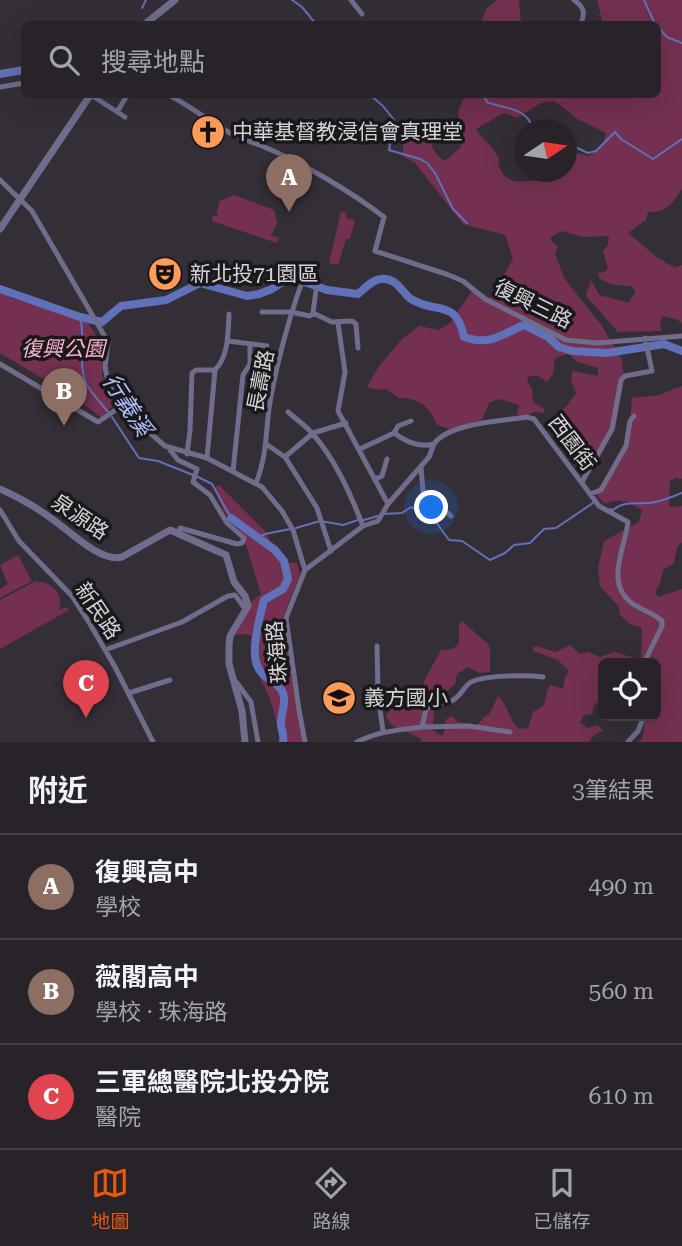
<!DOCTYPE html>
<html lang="zh-TW">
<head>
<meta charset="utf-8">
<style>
	body { margin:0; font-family:"Roboto Serif","Noto Sans TC",serif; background:#2f2b30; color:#f1f3f6 }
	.controls { position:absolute; right:21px; bottom:21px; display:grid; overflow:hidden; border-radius:10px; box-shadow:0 7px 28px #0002 }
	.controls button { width:63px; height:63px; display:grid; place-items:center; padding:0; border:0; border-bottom:2px solid #434045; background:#272328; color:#f1f3f6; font:35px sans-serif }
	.compass { position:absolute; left:514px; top:119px; width:63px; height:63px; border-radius:50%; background:#272328; box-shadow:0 7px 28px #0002; rotate:77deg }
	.you { position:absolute; left:432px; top:508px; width:24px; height:24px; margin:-18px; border:5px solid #fff; border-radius:50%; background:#1a73e8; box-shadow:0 0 0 10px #1a73e833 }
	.badge { display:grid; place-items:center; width:46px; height:46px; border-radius:50%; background:#ea580c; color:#fff; font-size:23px; font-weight:700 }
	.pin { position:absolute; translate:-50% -58px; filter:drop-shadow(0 2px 4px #0008) }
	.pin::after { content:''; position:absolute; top:37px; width:24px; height:21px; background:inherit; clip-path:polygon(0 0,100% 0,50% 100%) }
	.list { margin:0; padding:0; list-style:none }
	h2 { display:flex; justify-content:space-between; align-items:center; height:91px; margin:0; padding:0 28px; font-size:30px }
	h2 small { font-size:23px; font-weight:400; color:#a4a4a8 }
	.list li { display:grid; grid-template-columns:46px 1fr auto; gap:21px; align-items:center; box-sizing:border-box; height:105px; padding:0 28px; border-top:2px solid #434045 }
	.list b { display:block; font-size:26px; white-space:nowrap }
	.list p { margin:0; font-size:23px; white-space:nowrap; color:#a4a4a8 }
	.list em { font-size:23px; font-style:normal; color:#a4a4a8 }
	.icon { flex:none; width:38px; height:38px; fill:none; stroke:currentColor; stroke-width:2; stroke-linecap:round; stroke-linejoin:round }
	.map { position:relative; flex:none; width:682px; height:742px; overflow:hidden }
	.search { position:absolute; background:#272328; box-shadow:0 7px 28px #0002; left:21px; right:21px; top:21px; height:77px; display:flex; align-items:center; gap:18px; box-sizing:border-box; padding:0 24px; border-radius:10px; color:#a4a4a8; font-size:26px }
	.sheet { height:406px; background:#272328 }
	nav { display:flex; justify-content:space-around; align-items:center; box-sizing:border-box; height:98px; border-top:2px solid #434045; background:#272328; font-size:19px; color:#a4a4a8 }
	nav a { display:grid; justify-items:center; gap:4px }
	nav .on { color:#ea580c }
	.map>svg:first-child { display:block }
</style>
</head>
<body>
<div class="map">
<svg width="682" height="742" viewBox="0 0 682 742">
	<rect width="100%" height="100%" fill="#342f36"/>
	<path fill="#733050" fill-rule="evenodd" d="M497,0H519L521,24H481L486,9Z
		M597,0H682V189C673,203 666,213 648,212L646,220L628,233L658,258L675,268L682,265V323L676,319L663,316L660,320L661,331L618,332L586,296L591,280L600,296C609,297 619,300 628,303L635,293L634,289L631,286L613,285L599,278L598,273L606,271L608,268L603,251L608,245L609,236L582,237L562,231L551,237V241L558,246L555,253L564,278L602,326L622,360L624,380L615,430L599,459L592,447L589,448L583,442L565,432L562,421L555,414L566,407L576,393L571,380L572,371L598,376V368L578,362L568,354L555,358L553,374L547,382L537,375L528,377L527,381L532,389L533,402L544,409V413L535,412L521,417L517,414L519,405L499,399L489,403L482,420L450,429L437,425C431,407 417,397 399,398L386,389L377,390L367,387L379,366L402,339L419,326L439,330L450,323L474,288L490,298L513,259L505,235L463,224L415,163L403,156V145L412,138L421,119L427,125C429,139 431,153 445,161L461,147L458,111L465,95L658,94V24H603ZM553,101L559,104L577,119L606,133C605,143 598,152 588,156L567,150L566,172H557C552,180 546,179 537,180C524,182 504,185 499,166C497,158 501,163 497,155C492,145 481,139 476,129L504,113L517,118L541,103Z
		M234,195L274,210L277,223L271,235L279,238L277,243L212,221L213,215L218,216L217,211L220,201Z
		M341,212L346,213V218L355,220L350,239H346L338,265L329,263Z
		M0,293L14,299L84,317L103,346L102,373L106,389L114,405L101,417L78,400L0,353Z
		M682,386V479L676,478L670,481L669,507L682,506V542L677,547L674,563L663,570L660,583L655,593L658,597L682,589V742H636L642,739L646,716H656V663H603V697L594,705L592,714L584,715L580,723L588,728L598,725L603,731L595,734L589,742H420L422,740C410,730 392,732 386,716L398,697L411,695L427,704L433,699L424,685V681L441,650L453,649L459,643V624L462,621L488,644L490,649V672L480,673L468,667L457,674L455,684L441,696V701L435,707L432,730L442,736L446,728L445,720L452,716L458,722L477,725L485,716L489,715L498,696C508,705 509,720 519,729L528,728L533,712L544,705L548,688L551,685L563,689L565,677L569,671L558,660L533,651V647L536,646L556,652L570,645L580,654L588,652L600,657L615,652L641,660L642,628L630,624L620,615L619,607L600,586L598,568L604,541L639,522L642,510C629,502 620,497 605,504L594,492L602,483L629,435L632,398L659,395Z
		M219,485L264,530L277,552L288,563H297L300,574L283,617L303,742H281C277,728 275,712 270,699C262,679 245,658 252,636L245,634L235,635L249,609V603L261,594L246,545L238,528L224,512L214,488Z
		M18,555L32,581L0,598V589L8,584L0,565Z
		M36,581C52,583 64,593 59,610L67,607L69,610L0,649V600Z"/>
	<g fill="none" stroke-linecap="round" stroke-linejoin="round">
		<path stroke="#6071b9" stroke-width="2" d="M292,0L302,7L316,24
			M644,0L655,24
			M142,8L146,0
			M658,27L667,37L682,43
			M369,94L383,106L394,120L389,150L420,159L427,163L435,173L453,209L467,223
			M483,94L487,102C504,109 527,107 533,129L541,130
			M566,143L588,153L596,151L615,132L621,139L653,159L682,139
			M80,317C86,338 77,365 87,385C93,395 102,404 108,412
			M112,417L139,458L158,461L193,475
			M198,477L212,484L231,518
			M610,509L613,510C624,501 634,504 647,503C659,503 671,497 682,493
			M383,514L402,513L411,507L433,518L449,540L462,541L490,560L505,553L514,545L530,543L544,529L556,528L593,503
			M364,520L378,516
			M296,528L320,521L343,525L358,520
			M257,538L265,534L290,529"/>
		<path stroke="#6071b9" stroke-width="8" d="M0,74L24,70
			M0,289L80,317L102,322L121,306L166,300L200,283L247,296L259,294L272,289L287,279L294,278L327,290L358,294C366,287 375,277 386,279C399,281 402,293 411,299C437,315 456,298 464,337C491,346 500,335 524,325L548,337L559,347L572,351L607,353L664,344L682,351
			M231,518L275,550L284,561L288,579L283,589L264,600C260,615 251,652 257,665C261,677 273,680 280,688C288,698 282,710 281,721C280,728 285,735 283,742"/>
		<path stroke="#716b8c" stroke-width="5" d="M351,0L362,14
			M574,0C585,8 585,13 581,24
			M0,87L24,83
			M167,94C191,106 209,122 232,134C242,139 252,142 262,146C301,162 350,191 384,217L375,251L446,274L463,281L485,299L566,340L597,343L682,336
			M91,95L125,117
			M117,112L128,94
			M0,180L32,211L108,342L105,367L108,382L120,407L165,446L207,458L262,487L282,511L293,530L305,570L286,618L299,710L305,742
			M262,312H291L310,316L313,313L316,290
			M313,313L332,322L352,321L356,324L358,348
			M338,323L345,372L338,411L388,504
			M228,341L267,346
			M0,364L98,422L120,407
			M288,412C296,419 306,426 313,434C336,461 350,493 363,526
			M394,433L398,426L411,421
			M266,444L285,457L317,508L331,551
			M360,449L394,433C406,442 419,448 434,444C448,423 503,421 527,417L534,419L599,506L628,522C625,548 604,584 633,604C642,610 654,613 662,621V626L644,663
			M170,450L178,460L197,469L193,482L210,495L227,523L244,538L242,543L237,544L180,528L179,532
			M187,454L190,431L192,373L196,370H215
			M285,457L313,433L346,423
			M207,458L215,370C229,356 228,332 229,314
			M421,467L423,492L451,516
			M233,471L243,375L250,364V344
			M375,479L382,476L387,459
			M582,482L612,429L621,380L625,376L652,371L645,338
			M256,483C266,459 266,434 269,408C275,370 288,321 301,285
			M590,494L601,490L626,446L630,421L634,416
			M0,510L19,541L72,596L90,624L115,667L153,742
			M305,570L363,526L378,521L388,504L429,457L434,444
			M377,646L378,695L383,731
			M105,650L182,622L228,596L235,595L246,610
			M234,679L251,702L258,742
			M129,693L170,680
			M422,727L469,726L510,732
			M357,742C378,731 400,730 422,727L426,709C435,701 442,705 451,701C460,698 463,687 471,682C485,675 527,675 543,677
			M628,742L638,731L644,716"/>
		<path stroke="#716b8c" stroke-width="7" d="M145,24L175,0
			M0,229L91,94
			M0,489C18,497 36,507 52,519C69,530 100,563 122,557L170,530L226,555L234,582L245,596L248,606L230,636L229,644V664L242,711L245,742"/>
	</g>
	<defs>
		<g id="church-disc" transform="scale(1.75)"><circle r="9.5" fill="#fe9b58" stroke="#1a181b"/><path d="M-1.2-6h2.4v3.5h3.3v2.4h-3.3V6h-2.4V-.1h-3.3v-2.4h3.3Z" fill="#111"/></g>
		<g id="theatre-disc" transform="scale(1.75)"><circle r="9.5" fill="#fe9b58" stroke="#1a181b"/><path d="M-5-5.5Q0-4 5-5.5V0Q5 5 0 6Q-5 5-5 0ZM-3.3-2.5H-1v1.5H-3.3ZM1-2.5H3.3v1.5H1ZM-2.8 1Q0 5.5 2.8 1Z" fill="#111"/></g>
		<g id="school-disc" transform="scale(1.75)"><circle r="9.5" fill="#fe9b58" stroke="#1a181b"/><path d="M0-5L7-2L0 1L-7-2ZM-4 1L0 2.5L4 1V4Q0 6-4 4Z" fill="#111"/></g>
	</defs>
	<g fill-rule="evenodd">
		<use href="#church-disc" x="208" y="132"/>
		<use href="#theatre-disc" x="165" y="274"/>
		<use href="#school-disc" x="339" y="698"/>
	</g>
	<g text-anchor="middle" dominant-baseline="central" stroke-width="7" stroke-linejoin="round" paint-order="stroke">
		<g font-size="21" fill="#d6d3d8" stroke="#1a181b" text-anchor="start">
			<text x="232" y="132">中華基督教浸信會真理堂</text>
			<text x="190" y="274">新北投71園區</text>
			<text x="364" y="698">義方國小</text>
		</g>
		<g font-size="21" fill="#d6d3d8" stroke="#1a181b">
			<text transform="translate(533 304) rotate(26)">復興三路</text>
			<text transform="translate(261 381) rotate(-79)">長壽路</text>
			<text transform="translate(572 443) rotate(53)">西園街</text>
			<text transform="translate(80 517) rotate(34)">泉源路</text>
			<text transform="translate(98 611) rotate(56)">新民路</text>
			<text transform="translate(277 652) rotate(-95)">珠海路</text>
		</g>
		<g font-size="21" font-style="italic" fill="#f6b2ce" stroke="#1a181b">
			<text x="63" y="349">復興公園</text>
		</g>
		<g font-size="23" font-style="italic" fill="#b1c2fd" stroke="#1a181b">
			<text transform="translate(127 405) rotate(57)">行義溪</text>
		</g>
	</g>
</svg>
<div class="controls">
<button><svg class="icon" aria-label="locate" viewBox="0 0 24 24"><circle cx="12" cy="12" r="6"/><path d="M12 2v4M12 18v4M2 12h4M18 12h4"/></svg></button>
</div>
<svg class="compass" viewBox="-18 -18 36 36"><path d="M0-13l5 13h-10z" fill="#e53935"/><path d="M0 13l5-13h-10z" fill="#a4a4a8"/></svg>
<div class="you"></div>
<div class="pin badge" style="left:289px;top:212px;background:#8d6e63">A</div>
<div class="pin badge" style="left:64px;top:426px;background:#8d6e63">B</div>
<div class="pin badge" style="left:86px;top:718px;background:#e0444e">C</div>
<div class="search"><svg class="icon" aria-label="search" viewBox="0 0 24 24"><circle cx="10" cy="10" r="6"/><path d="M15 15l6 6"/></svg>搜尋地點</div>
</div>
<section class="sheet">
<h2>附近<small>3筆結果</small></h2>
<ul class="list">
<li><span class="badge" style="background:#8d6e63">A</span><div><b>復興高中</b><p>學校</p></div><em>490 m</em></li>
<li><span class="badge" style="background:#8d6e63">B</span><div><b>薇閣高中</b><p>學校 · 珠海路</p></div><em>560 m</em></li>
<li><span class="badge" style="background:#e0444e">C</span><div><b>三軍總醫院北投分院</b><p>醫院</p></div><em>610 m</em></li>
</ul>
</section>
<nav>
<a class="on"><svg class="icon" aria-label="map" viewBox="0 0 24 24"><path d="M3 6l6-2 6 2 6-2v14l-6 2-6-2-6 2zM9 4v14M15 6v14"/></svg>地圖</a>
<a><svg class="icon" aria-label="directions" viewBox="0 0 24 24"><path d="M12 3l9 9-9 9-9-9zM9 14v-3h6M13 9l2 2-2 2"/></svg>路線</a>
<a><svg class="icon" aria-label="saved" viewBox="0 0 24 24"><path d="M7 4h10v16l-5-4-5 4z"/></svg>已儲存</a>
</nav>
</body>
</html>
